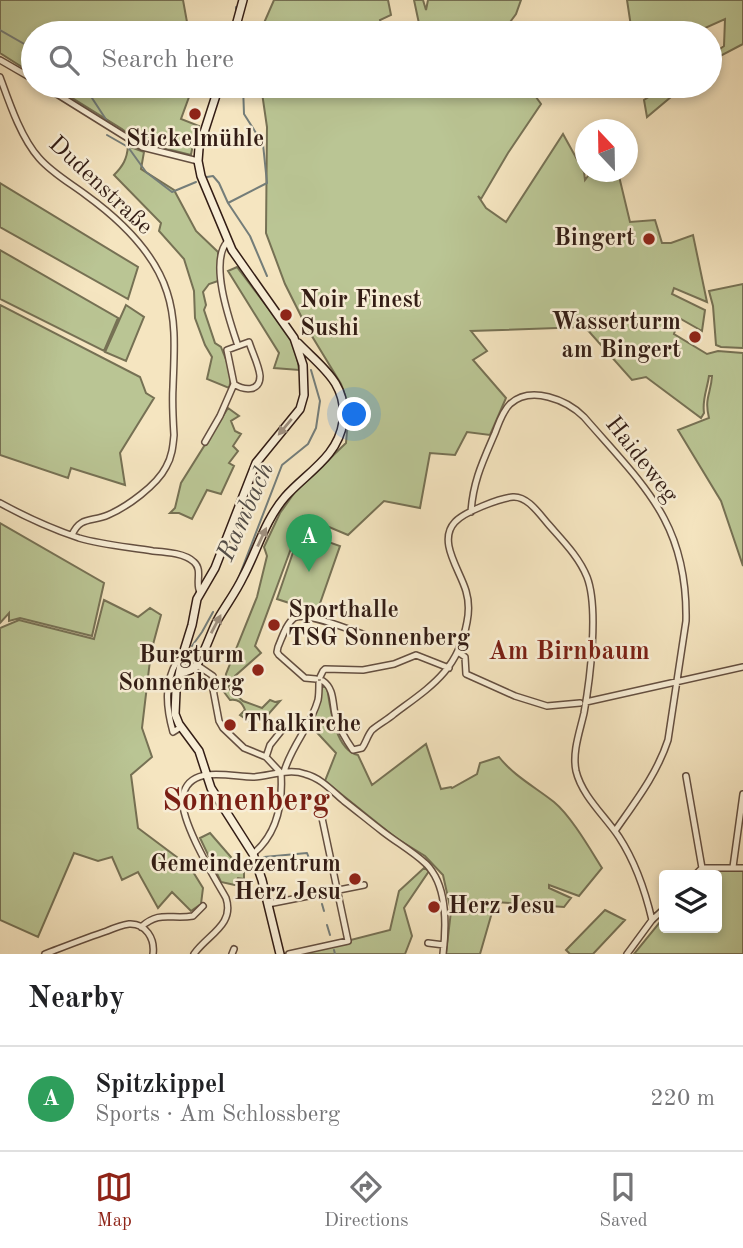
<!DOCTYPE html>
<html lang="en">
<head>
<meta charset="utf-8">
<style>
	body { margin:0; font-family:"Old Standard TT",serif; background:#f6f6f6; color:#202124 }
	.controls { position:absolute; right:21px; bottom:21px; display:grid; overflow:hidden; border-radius:7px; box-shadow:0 4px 10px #0003 }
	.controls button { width:63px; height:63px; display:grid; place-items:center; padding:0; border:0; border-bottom:2px solid #e0e0e0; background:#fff; color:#202124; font:35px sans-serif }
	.compass { position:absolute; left:575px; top:119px; width:63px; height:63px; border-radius:50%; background:#fff; box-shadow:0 4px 10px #0003; rotate:338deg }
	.you { position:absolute; left:355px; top:415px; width:24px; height:24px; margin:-18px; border:5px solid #fff; border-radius:50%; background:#1a73e8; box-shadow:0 0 0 10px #1a73e833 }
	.badge { display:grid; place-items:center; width:46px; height:46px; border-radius:50%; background:#8f2418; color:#fff; font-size:23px; font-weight:700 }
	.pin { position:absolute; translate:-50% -58px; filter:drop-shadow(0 2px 4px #0008) }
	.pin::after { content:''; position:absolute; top:37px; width:24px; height:21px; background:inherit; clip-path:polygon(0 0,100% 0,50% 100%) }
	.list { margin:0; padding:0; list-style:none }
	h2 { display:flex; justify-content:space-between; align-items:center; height:91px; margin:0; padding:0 28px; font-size:30px }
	h2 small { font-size:23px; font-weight:400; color:#757577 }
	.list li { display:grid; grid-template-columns:46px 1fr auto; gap:21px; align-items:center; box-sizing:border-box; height:105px; padding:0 28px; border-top:2px solid #e0e0e0 }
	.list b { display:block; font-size:26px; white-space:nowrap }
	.list p { margin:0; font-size:23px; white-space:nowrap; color:#757577 }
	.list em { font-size:23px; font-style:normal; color:#757577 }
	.icon { flex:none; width:38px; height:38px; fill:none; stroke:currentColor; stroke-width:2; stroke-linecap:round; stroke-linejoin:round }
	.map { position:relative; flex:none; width:743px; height:954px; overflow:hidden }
	.search { position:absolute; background:#fff; box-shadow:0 4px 10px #0003; left:21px; right:21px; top:21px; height:77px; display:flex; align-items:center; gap:18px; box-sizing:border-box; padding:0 24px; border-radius:38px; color:#757577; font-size:26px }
	.sheet { height:196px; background:#fff }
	nav { display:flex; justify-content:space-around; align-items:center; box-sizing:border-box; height:98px; border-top:2px solid #e0e0e0; background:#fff; font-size:19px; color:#757577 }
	nav a { display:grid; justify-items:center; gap:4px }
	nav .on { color:#8f2418 }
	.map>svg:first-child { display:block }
</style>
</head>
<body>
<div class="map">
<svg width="743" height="954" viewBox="0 0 743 954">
	<rect width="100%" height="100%" fill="#f5e5c0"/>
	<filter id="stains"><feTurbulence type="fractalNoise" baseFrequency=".00286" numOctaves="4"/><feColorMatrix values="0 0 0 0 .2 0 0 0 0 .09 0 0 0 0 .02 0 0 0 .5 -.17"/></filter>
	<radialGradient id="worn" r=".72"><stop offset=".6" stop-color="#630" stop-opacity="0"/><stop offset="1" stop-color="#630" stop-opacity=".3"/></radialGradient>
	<path fill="#bac594" stroke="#767154" stroke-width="2" d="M0,0H183L189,33H33V74L0,53Z
		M274,0H388L391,15L380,20L383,33H245L241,23H264Z
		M414,0H423L426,10L428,0H521L516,14L502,33H421Z
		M627,0H743V44L720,56L710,64V56L724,46L725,19L694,33H632Z
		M53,86H193L181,119L199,126L194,138L191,155L139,142L122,129Z
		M261,86H528L541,104L508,153L481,199L478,196L486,208L506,222L563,134L584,172L585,180L591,172H618L630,222L655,220L662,243H671L693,235L707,302L674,288L672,294L705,310L702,331L679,318L674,334L707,354L718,351L743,353V566L721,501L678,430L709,418C704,398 711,394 712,376H709C707,390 702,399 704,413L701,418L646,377L632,380L585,327L471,331L487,351L473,360L506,398L490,435L467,432L455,455L430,453L420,508L384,501L348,535L303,516L255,646L261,653L235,676L228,688L243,701L262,708L270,700L275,702L280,701L266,717L250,722L240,715L245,710C242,702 238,699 230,700L221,688V681L225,682L226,674L257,597L267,556L264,547L280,513L295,492L346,443L349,408L345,395L341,384L307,328L285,284L266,233L267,127Z
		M666,86H684L647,117L644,100Z
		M128,146L144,152L141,169L174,190L196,231L218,252V281L209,284L203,292L206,305L204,310L215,343L221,347C226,360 234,374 229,388L207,379L212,357L205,345L195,318L194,291L184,259L159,231L161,223L114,175C123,166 127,159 128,146Z
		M0,183L138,267L128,299L0,227Z
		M0,250L118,318L104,351L0,299Z
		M237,267L287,333L294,346L297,356L299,370L274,368L279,353L228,271Z
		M743,284V348L721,347L716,345L713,306L709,291Z
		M0,305L140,377L146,393L154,398L120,453L125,485L71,468L68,478L0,455Z
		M126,305L144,317L126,361L105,352Z
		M228,408L239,416L231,421L235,431L241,434L233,446L238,451L229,463L234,466L221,494L207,490L192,519L179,513H170L175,508L181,483Z
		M0,523L104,583L92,636L20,618L9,621V613L0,623Z
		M300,532L340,546L317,612L277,599Z
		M104,600L138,617L150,608L161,615L151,652L142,728L152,757L131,775L138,828L190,867L203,888L201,904L191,911L172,892L158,908L138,872L122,880L112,857L98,861L74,853L38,937L0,920V628L19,620L94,639Z
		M322,687H327C330,707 335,750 358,755L372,785L426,744L441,789L451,787L452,788L477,774L480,763L499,757C514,776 535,787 554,802C571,816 590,849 602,868L579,896L549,885V888L571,898L564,907L495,902L480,954H446L451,911L443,875L425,856L396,838L325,781L336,753L309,724Z
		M210,833L244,872V879L238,878L235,885L221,882L200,838Z
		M424,868L429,871L404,908L412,936L405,954H296L390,930L399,891Z
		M706,871H743V954H634L664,917V928H717V875H702Z
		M605,910L625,920L593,954H570L566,950Z"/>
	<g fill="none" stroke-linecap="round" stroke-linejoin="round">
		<path stroke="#747d79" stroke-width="2" d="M236,7V10
			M243,26L246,33
			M0,30L33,49
			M86,86L90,95L109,124
			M107,135L128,147L146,172L172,192L196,182
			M207,177L213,176L219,183L228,203L250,236L267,276
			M228,203L267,183L263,144L244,114L243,86
			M229,595L237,582L282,465L308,444L316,428L320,401L311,370
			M192,646L202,632L213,612
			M264,857L307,853L312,866
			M322,904L324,911
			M327,925L330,935
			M334,950L335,954"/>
		<g stroke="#644f40" stroke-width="8">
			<path id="minor" d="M0,60L33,79
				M0,77C9,102 21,138 39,158C52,173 70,183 86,195C119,219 154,251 167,292C177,322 174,355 173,387C172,403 173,419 174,435C173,446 172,457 166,467C157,485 127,507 108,515C92,522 80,516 72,535
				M44,86L142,147L198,161
				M227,242C209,263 230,322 238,346L249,342C252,352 259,365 260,376C260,393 243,390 234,384
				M205,442L220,416L234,384L227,350L238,346
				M0,503C22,515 55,530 79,538C103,545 129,547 153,551C165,552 185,553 194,562C203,570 195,583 200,592
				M471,512C473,481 483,461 495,433C499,423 502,412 510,404C531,385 567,400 584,417C644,486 688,523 686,621L668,740C657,774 635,802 615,831
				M458,652L465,657L466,674L515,696L547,706L580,703
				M197,665L213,676L212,684L219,721L223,728L244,748L266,757L281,773
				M320,677L323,671L325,669L363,670L394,664L416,655L449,668
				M316,679L305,678L279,655L277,652L278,647C282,638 286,624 294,618C306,611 349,630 363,634
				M323,681C335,689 332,705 336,718C340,730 346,740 353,750L362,748C366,743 367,736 372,730C379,724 387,720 394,714C430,687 458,671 467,622C469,612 469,601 466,591C460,570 437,541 455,522C464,512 500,498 513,497C528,496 540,515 549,525C563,541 579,557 587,577C599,608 590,680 584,713C580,731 572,752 576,771C582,796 605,816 619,837C636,863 645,890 652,920
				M586,702L743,667
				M181,727L173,732C166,707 164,683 177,661L183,659
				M266,757L270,745L282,730
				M284,772C291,746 311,726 318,700C319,695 319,689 319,683
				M686,776L702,868
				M253,854C277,834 283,803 281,773
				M733,867L743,794
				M695,875L702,868H743
				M268,904L364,885
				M141,927C160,910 171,920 193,916L203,906
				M428,943L444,945
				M45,954C66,946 86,938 107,931C114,928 122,925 129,924C146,923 155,939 153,954
				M194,954C207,935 235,925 226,898C214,877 178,818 183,796C189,764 231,777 253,777C270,776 289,768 305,774C321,778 332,791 344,801C357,811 369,821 382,831C396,842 412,851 425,863C429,866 432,871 435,876C447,898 446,929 443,954
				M232,954L234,949
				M289,954L348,941L322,818
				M627,954L652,920L664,909"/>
		</g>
		<g stroke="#331d15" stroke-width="10">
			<path id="secondary" d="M234,33L243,0
				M219,86L199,148L198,161L201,176L232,250L294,338L303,365L304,395L300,409L256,463L215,568L197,599L192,625L183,654L176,691L175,714L179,724L199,751L211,788L253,854L262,880L280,954
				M181,673C186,671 191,671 195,667C202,661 212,629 218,619C226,605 236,592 243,577C257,551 265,520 285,497C306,473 338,457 343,422C348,383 321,367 298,343"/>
		</g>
		<use href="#minor" stroke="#f8eed6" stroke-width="5"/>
		<use href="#secondary" stroke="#f8eed6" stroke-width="7"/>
	</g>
	<defs><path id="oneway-solid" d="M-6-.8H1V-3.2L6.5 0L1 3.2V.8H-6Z" transform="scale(1.75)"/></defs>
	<g fill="#9f907f">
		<use href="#oneway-solid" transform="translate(285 427) rotate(130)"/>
		<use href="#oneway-solid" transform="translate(262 537) rotate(-65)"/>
		<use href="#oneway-solid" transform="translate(216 624) rotate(-62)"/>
	</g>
	<g fill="#8f2418" stroke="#f8eed6" stroke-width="2.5">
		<circle cx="195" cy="114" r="7"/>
		<circle cx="649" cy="239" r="7"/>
		<circle cx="286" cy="315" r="7"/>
		<circle cx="695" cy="337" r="7"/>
		<circle cx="274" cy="625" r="7"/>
		<circle cx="258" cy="670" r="7"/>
		<circle cx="230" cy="725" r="7"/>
		<circle cx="355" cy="879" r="7"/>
		<circle cx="434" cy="907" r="7"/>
	</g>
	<g text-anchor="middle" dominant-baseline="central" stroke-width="5" stroke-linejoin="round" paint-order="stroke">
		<g font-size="24" font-weight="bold" fill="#331d15" stroke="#f8eed6" text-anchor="end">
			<text x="195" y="140" text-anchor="middle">Stickelmühle</text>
			<text x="635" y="239">Bingert</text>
			<text x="300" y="301" text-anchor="start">Noir Finest<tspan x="300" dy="28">Sushi</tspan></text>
			<text x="681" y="323">Wasserturm<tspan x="681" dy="28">am Bingert</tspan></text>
			<text x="288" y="611" text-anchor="start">Sporthalle<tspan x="288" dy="28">TSG Sonnenberg</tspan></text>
			<text x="244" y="656">Burgturm<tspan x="244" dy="28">Sonnenberg</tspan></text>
			<text x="244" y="725" text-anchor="start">Thalkirche</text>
			<text x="341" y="865">Gemeindezentrum<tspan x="341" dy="28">Herz Jesu</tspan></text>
			<text x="448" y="907" text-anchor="start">Herz Jesu</text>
		</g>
		<g font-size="24" fill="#331d15" stroke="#f8eed6">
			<text transform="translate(100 186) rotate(43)">Dudenstraße</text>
			<text transform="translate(641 460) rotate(52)">Haideweg</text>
		</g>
		<g font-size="26" font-style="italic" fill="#534d47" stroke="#f8eed6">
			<text transform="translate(246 512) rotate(-66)">Rambach</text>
		</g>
		<g font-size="26" font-weight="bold" fill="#7a1f14" stroke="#f8eed6">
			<text x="569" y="652">Am Birnbaum</text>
		</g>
		<g font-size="32" font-weight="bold" fill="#7a1f14" stroke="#f8eed6">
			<text x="246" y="802">Sonnenberg</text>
		</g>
	</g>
	<rect width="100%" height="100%" filter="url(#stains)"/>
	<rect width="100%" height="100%" fill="url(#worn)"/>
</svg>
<div class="controls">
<button><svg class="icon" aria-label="layers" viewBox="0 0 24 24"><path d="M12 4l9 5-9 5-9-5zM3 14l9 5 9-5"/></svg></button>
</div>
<svg class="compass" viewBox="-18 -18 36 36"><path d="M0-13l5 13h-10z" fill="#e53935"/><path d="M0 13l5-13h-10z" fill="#757577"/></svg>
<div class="you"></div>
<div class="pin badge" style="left:309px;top:572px;background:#2e9e5b">A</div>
<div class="search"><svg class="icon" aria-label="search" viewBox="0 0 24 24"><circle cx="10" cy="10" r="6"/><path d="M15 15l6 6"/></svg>Search here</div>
</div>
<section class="sheet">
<h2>Nearby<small></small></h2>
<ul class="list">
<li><span class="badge" style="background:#2e9e5b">A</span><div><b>Spitzkippel</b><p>Sports · Am Schlossberg</p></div><em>220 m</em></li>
</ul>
</section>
<nav>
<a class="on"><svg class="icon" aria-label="map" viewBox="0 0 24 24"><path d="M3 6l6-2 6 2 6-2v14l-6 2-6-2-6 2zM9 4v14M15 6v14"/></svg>Map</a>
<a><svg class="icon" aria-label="directions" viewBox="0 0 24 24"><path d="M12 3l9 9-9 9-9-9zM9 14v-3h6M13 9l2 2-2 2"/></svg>Directions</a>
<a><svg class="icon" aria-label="saved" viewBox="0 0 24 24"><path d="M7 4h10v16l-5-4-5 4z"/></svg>Saved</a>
</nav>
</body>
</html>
